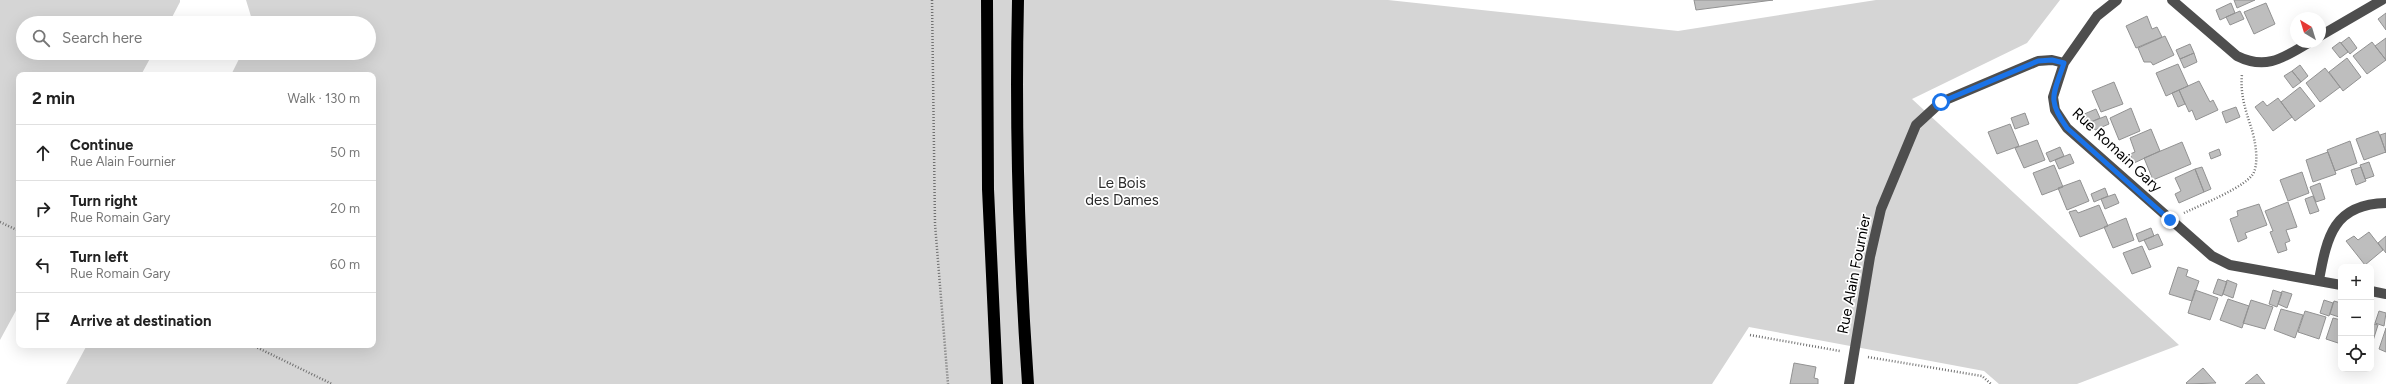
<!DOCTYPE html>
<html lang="en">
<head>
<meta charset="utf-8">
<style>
	body { margin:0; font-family:Figtree,sans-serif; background:#f6f6f6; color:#222 }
	.controls { position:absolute; right:12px; bottom:12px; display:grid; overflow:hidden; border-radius:8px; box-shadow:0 4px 16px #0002 }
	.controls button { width:36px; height:36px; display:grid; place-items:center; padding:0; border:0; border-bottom:1px solid #e0e0e0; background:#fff; color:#222; font:20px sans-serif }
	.compass { position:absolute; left:2290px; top:12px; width:36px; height:36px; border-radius:50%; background:#fff; box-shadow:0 4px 16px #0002; rotate:322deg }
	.stop { position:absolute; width:12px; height:12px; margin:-9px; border:3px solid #1a73e8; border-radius:50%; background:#fff }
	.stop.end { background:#1a73e8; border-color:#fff; box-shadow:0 1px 4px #0008 }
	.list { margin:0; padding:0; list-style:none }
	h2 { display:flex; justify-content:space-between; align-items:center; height:52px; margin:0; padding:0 16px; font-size:17px }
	h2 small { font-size:13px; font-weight:400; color:#767676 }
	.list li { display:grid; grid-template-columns:26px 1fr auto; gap:12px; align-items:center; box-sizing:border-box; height:56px; padding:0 16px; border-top:1px solid #e0e0e0 }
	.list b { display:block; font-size:15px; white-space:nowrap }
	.list p { margin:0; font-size:13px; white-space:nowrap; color:#767676 }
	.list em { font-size:13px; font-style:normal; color:#767676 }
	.icon { flex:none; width:22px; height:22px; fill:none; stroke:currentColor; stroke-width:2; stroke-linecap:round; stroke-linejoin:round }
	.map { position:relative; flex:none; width:2386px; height:384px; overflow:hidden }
	.search { position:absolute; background:#fff; box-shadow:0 4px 16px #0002; left:16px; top:16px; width:360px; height:44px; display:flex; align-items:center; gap:10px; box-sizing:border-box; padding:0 14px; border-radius:22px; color:#767676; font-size:15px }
	.panel { position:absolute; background:#fff; box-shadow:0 4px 16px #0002; left:16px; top:72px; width:360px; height:276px; border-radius:8px }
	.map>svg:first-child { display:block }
</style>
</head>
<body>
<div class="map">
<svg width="2386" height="384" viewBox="0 0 2386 384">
	<rect width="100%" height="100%" fill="#fff"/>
	<path fill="#d5d5d5" d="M0,0H180V2L169,23H23V53H153L141,75H19V305L0,340Z
		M246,0H1388L1678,31L1876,0H2060L2027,43L1912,99L2179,345L2077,384H1999L1984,371L1749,327L1712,384H66L87,345H373V75H231L242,53H369V23H253Z"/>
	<path fill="#bebebe" stroke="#929292" d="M1694,0H1773L1696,10Z
		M2234,0H2255L2237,8Z
		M2231,3L2235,13L2220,20L2216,10Z
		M2266,3L2275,24L2254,34L2244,12Z
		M2240,11L2244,19L2230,25L2226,17Z
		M2386,13V30L2378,19Z
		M2147,16L2152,29L2157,27L2162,37L2136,48L2126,26Z
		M2165,36L2174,55L2153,65L2151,62H2144L2138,48Z
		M2349,37L2357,48L2350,54L2341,43Z
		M2386,38V60L2375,46Z
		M2340,42L2348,52L2340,58L2332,48Z
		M2372,42L2386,60L2367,74L2353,56Z
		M2190,44L2194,53L2180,59L2176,50Z
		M2194,53L2197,62L2184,68L2180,59Z
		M2347,58L2361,77L2343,91L2329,72Z
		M2178,64L2188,86L2166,96L2156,73Z
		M2300,65L2308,76L2301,82L2292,71Z
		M2325,68L2340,87L2320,102L2306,83Z
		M2292,71L2301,82L2293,88L2284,76Z
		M2199,81L2210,102L2213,100L2218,110L2196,120L2192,110L2189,112L2179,90Z
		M2114,82L2123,104L2101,112L2092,91Z
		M2300,87L2315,106L2295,121L2281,102Z
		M2179,90L2185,104L2178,107L2172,93Z
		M2278,98L2292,117L2273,131L2255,107L2263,101L2267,106Z
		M2236,107L2240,117L2226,123L2222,112Z
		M2131,108L2140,131L2119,140L2110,118Z
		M2096,109L2100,118L2086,124L2082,115Z
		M2025,113L2029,124L2015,129L2011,118Z
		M2106,116L2109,124L2095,130L2091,122Z
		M2010,124L2019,146L1997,154L1988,132Z
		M2151,129L2160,151L2134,163L2130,154L2135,152L2130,138Z
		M2378,131L2386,152L2364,160L2356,139Z
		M2386,133V153L2380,135Z
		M2037,140L2045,160L2024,168L2015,148Z
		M2350,141L2357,163L2335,171L2327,150Z
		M2182,142L2191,164L2153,180L2144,158Z
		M2060,147L2064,156L2050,162L2046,153Z
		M2219,149L2221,155L2211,159L2209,153Z
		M2328,152L2336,174L2313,182L2306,160Z
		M2070,154L2074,163L2059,169L2055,160Z
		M2369,162L2374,176L2365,179L2360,165Z
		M2054,165L2063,187L2042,195L2033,173Z
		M2202,167L2211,189L2204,192L2195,169Z
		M2361,167L2366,181L2356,185L2351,170Z
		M2195,169L2204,192L2179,203L2175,194L2181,191L2175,178Z
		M2302,172L2309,193L2288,201L2280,180Z
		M2080,180L2089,201L2067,210L2058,188Z
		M2320,183L2325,199L2316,202L2310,187Z
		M2105,188L2108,196L2094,202L2091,194Z
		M2115,194L2119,203L2105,209L2101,199Z
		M2313,196L2319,211L2310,214L2305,199Z
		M2288,202L2297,227L2286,230L2290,241L2285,243L2287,250L2278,253L2270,232L2273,231L2265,211Z
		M2259,204L2267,225L2245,233L2247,238L2238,242L2230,219L2238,216L2237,211Z
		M2099,205L2108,226L2080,237L2069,212L2076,210L2078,213Z
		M2126,218L2134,240L2113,248L2104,227Z
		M2151,228L2154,236L2139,242L2136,234Z
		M2369,232L2383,250L2365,265L2346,241L2354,236L2358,240Z
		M2158,234L2163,245L2149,250L2144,240Z
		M2386,236V253L2378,243Z
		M2142,246L2151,267L2132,274L2123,253Z
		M2178,267L2188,270L2186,276L2199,281L2192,301L2169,294Z
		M2218,279L2227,282L2222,296L2213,293Z
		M2227,280L2237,284L2233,298L2223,294Z
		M2195,290L2218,298L2210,320L2188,313Z
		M2273,290L2282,293L2277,307L2269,304Z
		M2282,291L2292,294L2287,308L2278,304Z
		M2228,299L2249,306L2242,328L2220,320Z
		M2251,300L2273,307L2265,329L2243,323Z
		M2324,300L2333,303L2329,316L2320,313Z
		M2334,301L2341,303L2339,317L2330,314Z
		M2281,309L2303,315L2295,338L2274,330Z
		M2305,311L2326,317L2319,339L2298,332Z
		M2379,311L2386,313L2384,326L2375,323Z
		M2333,318L2341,320V344L2326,339Z
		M2371,323L2378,325L2371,347Z
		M2386,328V352L2379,349Z
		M1794,363L1816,367L1814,378L1818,379V384H1790Z
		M2203,368L2216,383L2187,384L2186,383Z
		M2257,374L2265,384H2245Z"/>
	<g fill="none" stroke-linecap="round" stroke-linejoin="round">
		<g stroke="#dbdbdb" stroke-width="13">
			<path id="highway" d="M987,0L988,189L997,384
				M1018,0C1015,128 1019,256 1028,384"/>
		</g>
		<path stroke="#707070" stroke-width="2.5" stroke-dasharray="1 2" stroke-linecap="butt" d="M932,0L935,224L948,384
			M2184,213C2198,206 2249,186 2254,172C2259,160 2255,139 2251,127C2245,109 2240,93 2242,74
			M0,222L19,231
			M1750,335L1840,351
			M252,345L332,384
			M1868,357L1982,376L1991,384"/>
		<path stroke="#4e4e4e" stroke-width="10" d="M2117,0L2097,16L2064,63L2053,97L2055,110L2067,128L2212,256L2230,265L2341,285
			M2172,0L2237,56C2267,71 2284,57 2310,42
			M2320,36L2382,0
			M2319,280C2327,236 2334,204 2386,203
			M2371,291L2386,294
			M1849,384L1870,257L1881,209L1916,125L1941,102L2038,61L2052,60L2064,63"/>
		<use href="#highway" stroke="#000" stroke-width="12"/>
	</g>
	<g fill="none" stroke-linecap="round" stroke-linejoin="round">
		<path stroke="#1a73e8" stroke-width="5" d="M1941,102L2038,61L2052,60L2064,63C2054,94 2046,99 2067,128L2170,220"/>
	</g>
	<g text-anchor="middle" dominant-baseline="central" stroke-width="3.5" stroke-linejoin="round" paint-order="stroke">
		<g font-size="15" fill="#000" stroke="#fff">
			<text transform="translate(2117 150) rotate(43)">Rue Romain Gary</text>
			<text transform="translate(1854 274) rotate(-79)">Rue Alain Fournier</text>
		</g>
		<g font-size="15" fill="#2c2c2c" stroke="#fff">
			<text x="1122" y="183">Le Bois<tspan x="1122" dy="17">des Dames</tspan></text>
		</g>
	</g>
</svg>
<div class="controls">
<button>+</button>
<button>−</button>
<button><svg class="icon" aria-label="locate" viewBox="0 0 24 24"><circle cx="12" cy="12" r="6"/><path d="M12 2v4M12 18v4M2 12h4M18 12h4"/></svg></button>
</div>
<svg class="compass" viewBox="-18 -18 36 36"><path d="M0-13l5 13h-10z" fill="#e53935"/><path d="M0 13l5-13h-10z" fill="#767676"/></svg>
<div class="stop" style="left:1941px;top:102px"></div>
<div class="stop end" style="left:2170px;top:220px"></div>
<div class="search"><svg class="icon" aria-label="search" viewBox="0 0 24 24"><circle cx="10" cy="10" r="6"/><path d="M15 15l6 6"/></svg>Search here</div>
<section class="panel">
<h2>2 min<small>Walk · 130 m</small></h2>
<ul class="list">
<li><svg class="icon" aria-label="ahead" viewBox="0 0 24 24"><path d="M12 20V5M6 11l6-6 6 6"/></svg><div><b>Continue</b><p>Rue Alain Fournier</p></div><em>50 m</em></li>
<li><svg class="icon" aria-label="right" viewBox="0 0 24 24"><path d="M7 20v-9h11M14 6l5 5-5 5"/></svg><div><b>Turn right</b><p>Rue Romain Gary</p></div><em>20 m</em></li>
<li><svg class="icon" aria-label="left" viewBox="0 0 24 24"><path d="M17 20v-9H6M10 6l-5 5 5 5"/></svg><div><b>Turn left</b><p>Rue Romain Gary</p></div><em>60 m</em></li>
<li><svg class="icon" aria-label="arrive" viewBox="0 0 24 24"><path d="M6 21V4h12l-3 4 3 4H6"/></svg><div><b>Arrive at destination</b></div></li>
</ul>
</section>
</div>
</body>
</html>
